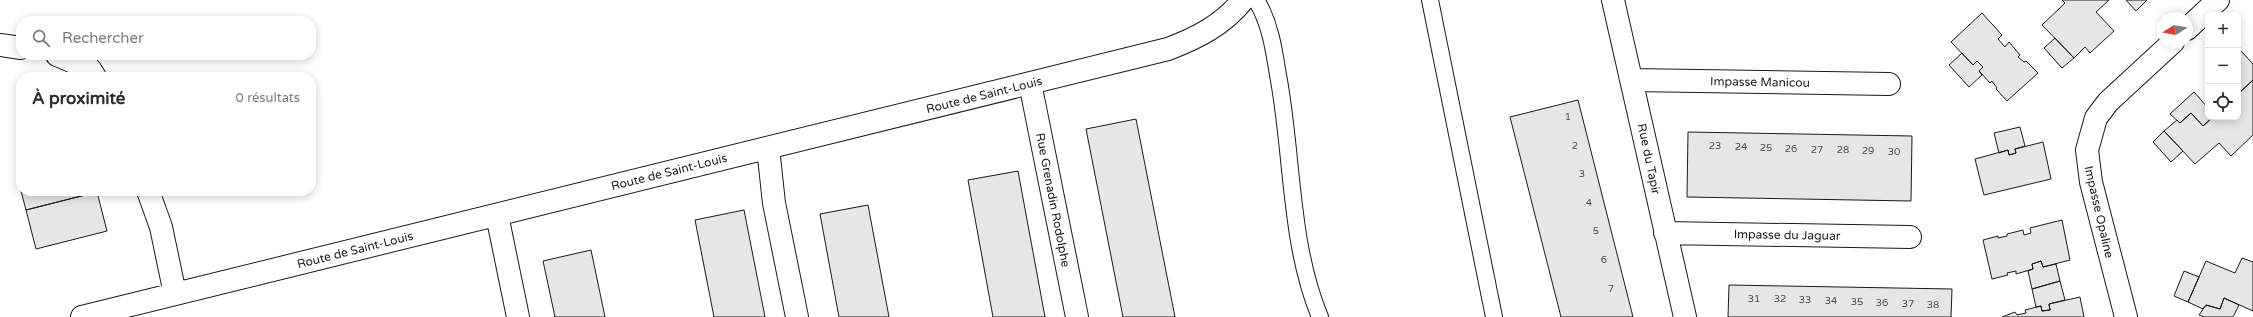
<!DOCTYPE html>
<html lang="fr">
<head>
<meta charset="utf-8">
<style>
	body { margin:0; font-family:"Varela Round",sans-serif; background:#f2f2f3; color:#2b2b33 }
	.controls { position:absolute; right:12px; top:12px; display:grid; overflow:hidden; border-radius:8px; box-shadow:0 2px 10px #0003 }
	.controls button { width:36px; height:36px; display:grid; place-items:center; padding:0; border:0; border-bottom:1px solid #e1e1e2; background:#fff; color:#2b2b33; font:20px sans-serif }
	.compass { position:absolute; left:2157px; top:12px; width:36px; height:36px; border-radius:50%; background:#fff; box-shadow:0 2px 10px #0003; rotate:259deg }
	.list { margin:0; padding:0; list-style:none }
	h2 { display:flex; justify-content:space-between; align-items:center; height:52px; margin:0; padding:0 16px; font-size:17px }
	h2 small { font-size:13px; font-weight:400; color:#7c7c81 }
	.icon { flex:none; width:22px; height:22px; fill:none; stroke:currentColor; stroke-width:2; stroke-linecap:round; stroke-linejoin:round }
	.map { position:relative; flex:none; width:2253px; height:317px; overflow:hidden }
	.search { position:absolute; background:#fff; box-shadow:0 2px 10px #0003; left:16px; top:16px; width:300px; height:44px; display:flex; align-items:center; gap:10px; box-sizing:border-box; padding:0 14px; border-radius:16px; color:#7c7c81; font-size:15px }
	.panel { position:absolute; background:#fff; box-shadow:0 2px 10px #0003; left:16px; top:72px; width:300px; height:124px; border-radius:16px }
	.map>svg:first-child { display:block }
</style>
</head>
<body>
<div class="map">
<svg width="2253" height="317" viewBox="0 0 2253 317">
	<rect width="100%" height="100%" fill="#fff"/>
	<path fill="#e6e6e6" stroke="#1a1a1a" d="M2062,0H2109L2096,12L2114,31L2090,53L2085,47L2074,58L2042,25L2065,3Z
		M2126,0H2147L2136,11Z
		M1982,13L2002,35L1998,39L2005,47L2009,42L2020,55L2018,57L2024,62L2026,61L2038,73L2007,101L1996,89L1997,88L1992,81L1990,83L1979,71L1983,67L1977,61L1973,65L1951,42Z
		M2055,38L2074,58L2062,68L2044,48Z
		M2240,50L2253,64V80L2238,94V51Z
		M1962,53L1973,65L1977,61L1983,67L1979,71L1982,75L1969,87L1949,65Z
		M2253,80V135L2231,156L2219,143L2195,164L2164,131L2177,120L2180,123L2191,113L2203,126L2213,117H2238V94Z
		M2194,92L2208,108V117H2213L2203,126L2191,113L2180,123L2170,114Z
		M1578,100L1633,317H1561L1510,117Z
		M1136,119L1175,317H1123L1086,129Z
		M2020,127L2025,146L2015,149L2016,153L2009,155L2008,150L1999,153L1994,133Z
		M2164,131L2183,151L2171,162L2153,142Z
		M1688,132L1912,136L1911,201L1687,197Z
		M2043,142L2051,179L1984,195L1975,159L2008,150L2009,155L2016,153L2015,149Z
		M1018,171L1045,317H993L968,180Z
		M21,191H97V192L26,210Z
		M97,192L107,231L36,249L26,210Z
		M868,205L889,317H839L820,214Z
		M744,210L765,317H714L695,220Z
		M2062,220L2070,260L2043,267L2041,261L2032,264L2033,269L2016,274V271L2007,273L2008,275L1992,279L1983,240L1998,236V238L2007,236V234L2023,230L2024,235L2031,233L2030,228Z
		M591,250L605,317H555L543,261Z
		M2242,258L2253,262V311L2224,298L2220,309L2206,305L2203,309L2188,302L2206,261L2235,273Z
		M2041,261L2043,267L2056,264L2060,281L2032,289L2028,271L2033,269L2032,264Z
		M2184,271L2199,277L2188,302L2174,296Z
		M2060,281L2065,300L2049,304L2050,310L2042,311L2041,306L2036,307L2032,289Z
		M1729,285L1952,289L1951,317H1728Z
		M2080,297L2084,317H2002L2015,312L2017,315L2026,313L2025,310L2041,306L2042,311L2050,310L2049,304Z
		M2224,298L2239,305L2233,317H2204L2199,315L2206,305L2220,309Z"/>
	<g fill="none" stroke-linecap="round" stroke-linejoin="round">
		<g stroke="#1a1a1a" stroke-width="18">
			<path id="lane" d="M1256,0C1270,22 1274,50 1278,75C1293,154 1289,243 1320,317
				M1430,0L1494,317"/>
		</g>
		<g stroke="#1a1a1a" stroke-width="24">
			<path id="street" d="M1613,0L1685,317
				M2187,29L2218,0
				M0,45L21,48
				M57,55L90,69L95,77
				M1632,80L1889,84
				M1030,83L1077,317
				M768,148L774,203L797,317
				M148,191L161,227L175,294
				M497,215L518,317
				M1665,233L1910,237
				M82,317L1168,49C1197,38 1223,25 1243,0
				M2126,317L2091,182L2087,150L2096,118L2108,102L2173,42"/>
		</g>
		<use href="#lane" stroke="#fff" stroke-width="16"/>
		<use href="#street" stroke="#fff" stroke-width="22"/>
	</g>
	<g text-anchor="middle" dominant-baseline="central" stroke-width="3" stroke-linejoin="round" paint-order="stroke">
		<g font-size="10" fill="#4d4d4d">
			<text x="1568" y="117">1</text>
			<text x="1575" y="146">2</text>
			<text x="1715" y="146">23</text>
			<text x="1741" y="147">24</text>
			<text x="1766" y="148">25</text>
			<text x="1791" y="149">26</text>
			<text x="1817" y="150">27</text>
			<text x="1843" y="150">28</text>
			<text x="1868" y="151">29</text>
			<text x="1894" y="152">30</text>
			<text x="1582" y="174">3</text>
			<text x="1589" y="203">4</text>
			<text x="1596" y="231">5</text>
			<text x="1604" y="260">6</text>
			<text x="1611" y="289">7</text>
			<text x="1754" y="299">31</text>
			<text x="1780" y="299">32</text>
			<text x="1805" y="300">33</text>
			<text x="1831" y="301">34</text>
			<text x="1857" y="302">35</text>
			<text x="1882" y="303">36</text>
			<text x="1908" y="304">37</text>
			<text x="1933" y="305">38</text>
		</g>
		<g font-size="12" fill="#1a1a1a" stroke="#fff">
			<text transform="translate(1760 82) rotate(1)">Impasse Manicou</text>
			<text transform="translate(984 95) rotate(-14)">Route de Saint-Louis</text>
			<text transform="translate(1649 159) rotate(78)">Rue du Tapir</text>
			<text transform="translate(669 172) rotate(-14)">Route de Saint-Louis</text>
			<text transform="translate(1053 200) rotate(79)">Rue Grenadin Rodolphe</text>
			<text transform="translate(2099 212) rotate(77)">Impasse Opaline</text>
			<text transform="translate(1787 235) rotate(1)">Impasse du Jaguar</text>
			<text transform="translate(355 250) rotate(-14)">Route de Saint-Louis</text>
		</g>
	</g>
</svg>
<div class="controls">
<button>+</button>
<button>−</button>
<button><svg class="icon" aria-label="locate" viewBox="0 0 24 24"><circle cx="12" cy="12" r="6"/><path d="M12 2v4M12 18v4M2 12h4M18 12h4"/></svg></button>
</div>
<svg class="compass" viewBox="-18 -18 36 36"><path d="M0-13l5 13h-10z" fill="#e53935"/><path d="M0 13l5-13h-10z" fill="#7c7c81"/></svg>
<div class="search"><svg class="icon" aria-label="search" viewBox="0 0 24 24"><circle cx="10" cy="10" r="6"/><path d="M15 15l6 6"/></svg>Rechercher</div>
<section class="panel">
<h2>À proximité<small>0 résultats</small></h2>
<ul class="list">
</ul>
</section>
</div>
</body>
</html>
